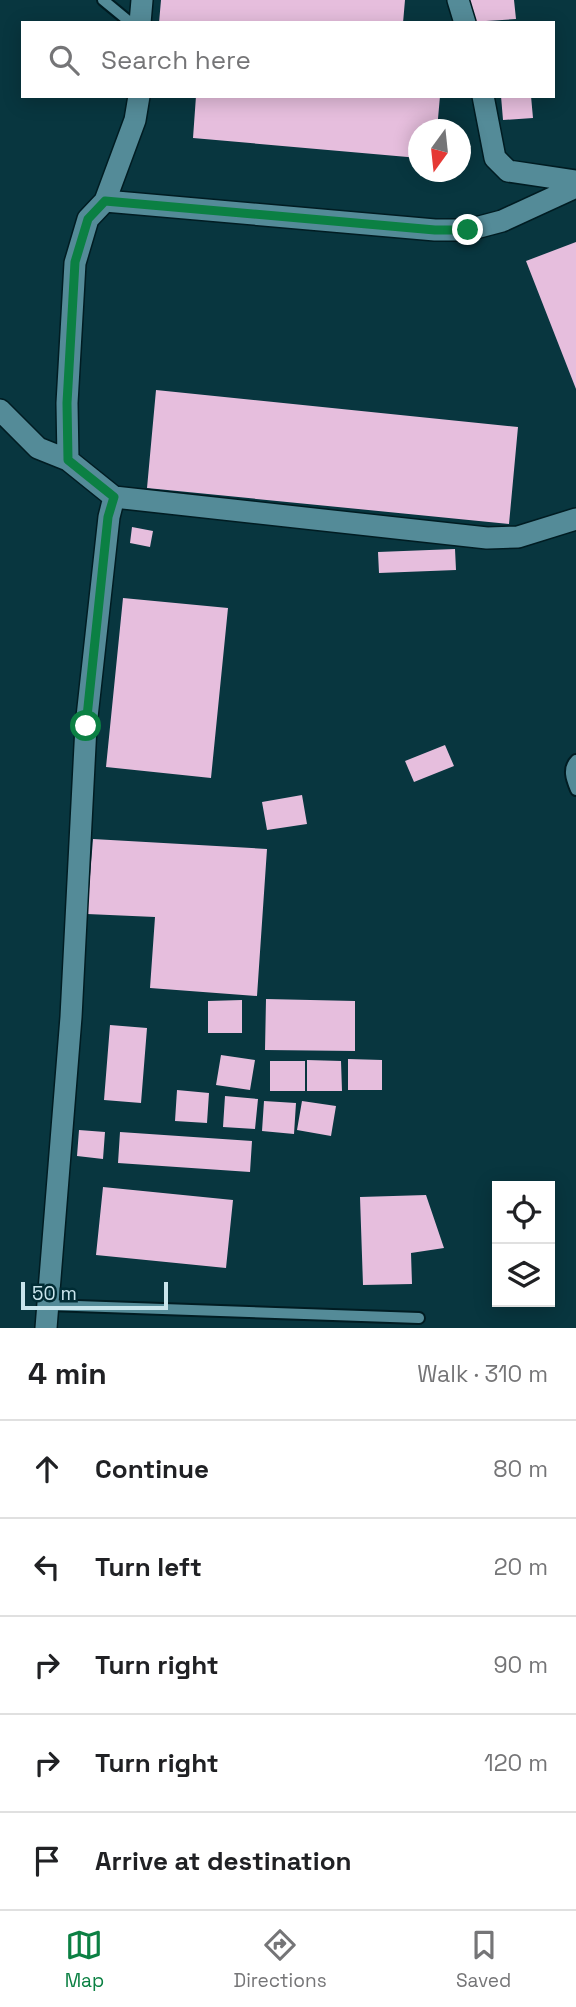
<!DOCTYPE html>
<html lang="en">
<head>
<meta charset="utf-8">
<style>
	body { margin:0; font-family:"Space Grotesk",sans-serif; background:#f6f6f6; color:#202124 }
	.controls { position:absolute; right:21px; bottom:21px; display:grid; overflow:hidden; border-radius:0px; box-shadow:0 4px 18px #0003 }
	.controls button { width:63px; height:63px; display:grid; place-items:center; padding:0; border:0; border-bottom:2px solid #e0e0e0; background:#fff; color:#202124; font:35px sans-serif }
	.compass { position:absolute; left:408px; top:119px; width:63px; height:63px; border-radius:50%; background:#fff; box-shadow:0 4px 18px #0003; rotate:195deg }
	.scale { position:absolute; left:21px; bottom:18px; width:147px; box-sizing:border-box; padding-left:7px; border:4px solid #c9e5ec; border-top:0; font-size:19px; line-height:24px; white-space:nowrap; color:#c9e5ec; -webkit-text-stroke:5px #002c34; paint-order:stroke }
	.stop { position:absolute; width:21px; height:21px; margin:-16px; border:5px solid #0b8043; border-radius:50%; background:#fff }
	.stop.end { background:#0b8043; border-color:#fff; box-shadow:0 2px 7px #0008 }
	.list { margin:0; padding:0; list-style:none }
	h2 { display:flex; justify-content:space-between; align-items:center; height:91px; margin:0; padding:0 28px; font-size:30px }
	h2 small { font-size:23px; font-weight:400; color:#757577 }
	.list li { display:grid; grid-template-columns:46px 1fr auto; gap:21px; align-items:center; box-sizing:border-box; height:98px; padding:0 28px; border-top:2px solid #e0e0e0 }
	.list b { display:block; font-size:26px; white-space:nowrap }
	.list em { font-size:23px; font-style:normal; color:#757577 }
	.icon { flex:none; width:38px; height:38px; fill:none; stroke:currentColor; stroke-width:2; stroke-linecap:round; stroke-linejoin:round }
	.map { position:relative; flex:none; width:576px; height:1328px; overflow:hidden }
	.search { position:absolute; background:#fff; box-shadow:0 4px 18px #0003; left:21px; right:21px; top:21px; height:77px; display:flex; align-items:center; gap:18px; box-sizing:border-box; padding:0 24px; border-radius:0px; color:#757577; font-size:26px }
	.sheet { height:581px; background:#fff }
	nav { display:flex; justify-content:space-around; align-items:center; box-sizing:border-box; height:98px; border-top:2px solid #e0e0e0; background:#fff; font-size:19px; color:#757577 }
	nav a { display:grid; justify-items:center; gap:4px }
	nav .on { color:#0b8043 }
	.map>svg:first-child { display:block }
</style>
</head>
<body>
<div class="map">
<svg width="576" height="1328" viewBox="0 0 576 1328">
	<rect width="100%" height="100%" fill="#08363f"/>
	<path fill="#e6bedd" d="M161,0H405L403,23H159Z
		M469,0H514L516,19L470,22Z
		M196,96H440L437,130H419V158L193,138Z
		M501,96H531L533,118L503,120Z
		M576,242V389L526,261Z
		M156,390L518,427L509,524L147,488Z
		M132,527L153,531L150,547L130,543Z
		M455,549L456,570L379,573L378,552Z
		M123,598L228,608L211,778L106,767Z
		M445,745L454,766L414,782L405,761Z
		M302,795L307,824L267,830L262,802Z
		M93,839L267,849L257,996L150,988L155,917L87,914Z
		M266,999L355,1001V1051L265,1050Z
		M242,1000V1033H208V1001Z
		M110,1025L147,1028L141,1103L104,1100Z
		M221,1055L255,1060L250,1090L216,1085Z
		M348,1059L382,1060V1090H348Z
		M307,1060L341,1061L342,1091H307Z
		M270,1061H305V1091H270Z
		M177,1090L209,1093L207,1123L175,1121Z
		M225,1096L258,1099L255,1129L223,1127Z
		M264,1101L296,1103L294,1134L262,1131Z
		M302,1101L336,1106L331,1136L297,1130Z
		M79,1130L105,1132L103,1159L77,1156Z
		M120,1132L252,1141L250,1172L118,1163Z
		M103,1187L233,1200L226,1268L96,1255Z
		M426,1195L444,1248L411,1253L412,1284L363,1285L360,1197Z"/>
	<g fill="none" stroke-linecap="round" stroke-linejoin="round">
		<g stroke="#001c22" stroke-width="14">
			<path id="lane" d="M103,0L131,23
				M576,760C567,769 572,780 576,790
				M48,1305L419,1318"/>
		</g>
		<g stroke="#001c22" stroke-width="24">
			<path id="street" d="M458,0L465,23
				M140,23L142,0
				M483,96L495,158L508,171L576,181
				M105,201L135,120L139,96
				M0,410L38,448L68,460
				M114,497L487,538L518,537L576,519
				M46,1328L71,1017L86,726L109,517L114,497L68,460L67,403L75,263L88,219L105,201L435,230H468L502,221L576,187"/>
		</g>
		<use href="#lane" stroke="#548b98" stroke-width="10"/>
		<use href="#street" stroke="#548b98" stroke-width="21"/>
	</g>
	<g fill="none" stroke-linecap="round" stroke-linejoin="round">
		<path stroke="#0b8043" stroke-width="9" d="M86,726L108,517L114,497L68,460L67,403L75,262L88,219L105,201L435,230H468"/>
	</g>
</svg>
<div class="controls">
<button><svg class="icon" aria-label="locate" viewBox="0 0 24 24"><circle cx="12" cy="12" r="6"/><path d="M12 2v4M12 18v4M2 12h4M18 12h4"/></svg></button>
<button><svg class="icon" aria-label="layers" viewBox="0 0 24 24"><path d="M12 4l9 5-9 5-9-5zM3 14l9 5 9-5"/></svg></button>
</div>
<svg class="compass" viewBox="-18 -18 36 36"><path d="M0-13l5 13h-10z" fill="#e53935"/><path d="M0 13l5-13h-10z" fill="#757577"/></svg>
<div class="scale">50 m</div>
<div class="stop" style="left:86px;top:726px"></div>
<div class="stop end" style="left:468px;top:230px"></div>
<div class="search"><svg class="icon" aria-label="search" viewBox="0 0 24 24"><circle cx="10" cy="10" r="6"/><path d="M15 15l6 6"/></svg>Search here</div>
</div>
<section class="sheet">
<h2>4 min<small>Walk · 310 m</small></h2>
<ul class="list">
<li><svg class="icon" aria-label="ahead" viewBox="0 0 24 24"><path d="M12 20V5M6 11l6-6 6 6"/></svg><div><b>Continue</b></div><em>80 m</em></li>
<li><svg class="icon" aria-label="left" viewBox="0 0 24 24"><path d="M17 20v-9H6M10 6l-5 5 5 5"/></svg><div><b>Turn left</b></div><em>20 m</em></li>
<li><svg class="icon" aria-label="right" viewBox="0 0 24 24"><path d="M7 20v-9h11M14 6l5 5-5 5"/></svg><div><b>Turn right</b></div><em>90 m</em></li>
<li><svg class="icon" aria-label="right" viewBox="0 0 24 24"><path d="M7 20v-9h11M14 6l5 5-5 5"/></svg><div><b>Turn right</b></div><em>120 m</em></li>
<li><svg class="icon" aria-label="arrive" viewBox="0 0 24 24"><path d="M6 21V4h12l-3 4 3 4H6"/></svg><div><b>Arrive at destination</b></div></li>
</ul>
</section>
<nav>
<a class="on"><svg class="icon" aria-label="map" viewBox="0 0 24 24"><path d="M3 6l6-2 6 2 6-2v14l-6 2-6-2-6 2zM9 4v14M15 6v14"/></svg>Map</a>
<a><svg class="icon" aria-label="directions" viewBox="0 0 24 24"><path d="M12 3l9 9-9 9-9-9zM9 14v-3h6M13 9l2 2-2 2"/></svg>Directions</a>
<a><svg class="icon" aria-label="saved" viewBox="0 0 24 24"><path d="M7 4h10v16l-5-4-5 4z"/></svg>Saved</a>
</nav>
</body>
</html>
